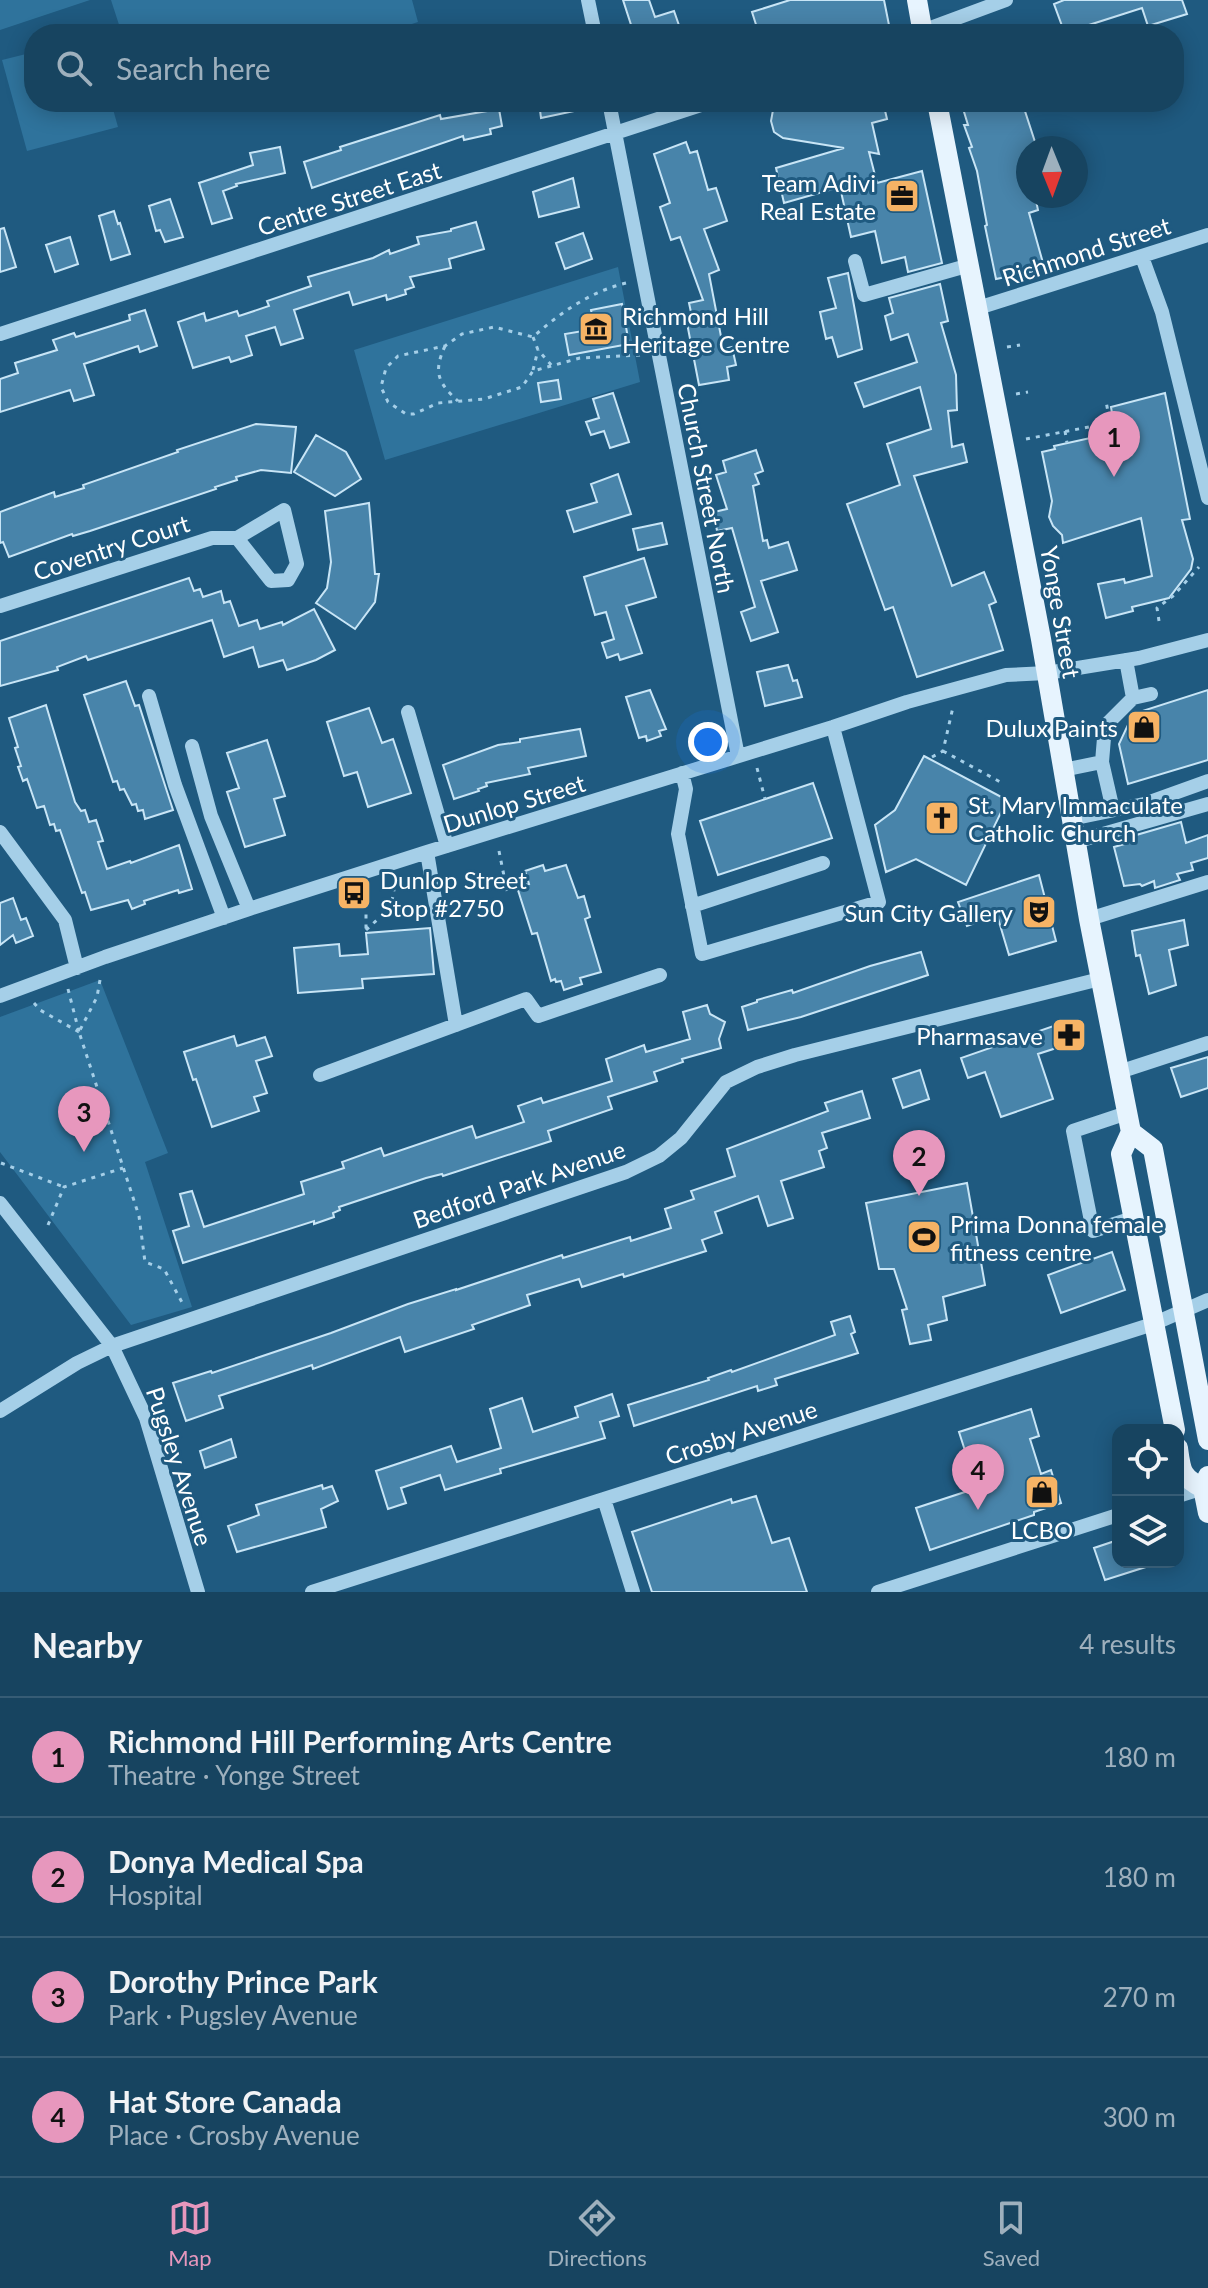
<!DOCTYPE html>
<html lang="en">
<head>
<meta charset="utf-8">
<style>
	body { margin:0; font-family:Lato,sans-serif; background:#204b66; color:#f1f3f6 }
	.controls { position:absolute; right:24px; bottom:24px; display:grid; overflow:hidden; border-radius:16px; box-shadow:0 4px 20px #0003 }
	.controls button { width:72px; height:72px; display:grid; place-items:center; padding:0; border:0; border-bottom:2px solid #365c75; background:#174460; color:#f1f3f6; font:40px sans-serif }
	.compass { position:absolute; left:1016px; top:136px; width:72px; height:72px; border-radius:50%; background:#174460; box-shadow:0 4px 20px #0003; rotate:179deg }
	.you { position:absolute; left:708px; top:742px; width:28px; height:28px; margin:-20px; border:6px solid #fff; border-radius:50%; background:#1a73e8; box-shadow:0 0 0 12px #1a73e833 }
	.badge { display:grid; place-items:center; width:52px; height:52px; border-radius:50%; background:#e797bd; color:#111; font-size:26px; font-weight:700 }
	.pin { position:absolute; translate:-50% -66px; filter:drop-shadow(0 2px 4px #0008) }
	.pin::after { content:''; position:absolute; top:42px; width:28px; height:24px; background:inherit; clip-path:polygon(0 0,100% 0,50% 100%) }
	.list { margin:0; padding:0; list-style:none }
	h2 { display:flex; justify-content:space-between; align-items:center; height:104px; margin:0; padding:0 32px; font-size:34px }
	h2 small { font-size:26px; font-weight:400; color:#9eb0bd }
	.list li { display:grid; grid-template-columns:52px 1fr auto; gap:24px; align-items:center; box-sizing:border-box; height:120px; padding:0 32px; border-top:2px solid #365c75 }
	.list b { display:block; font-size:30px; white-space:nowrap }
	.list p { margin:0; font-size:26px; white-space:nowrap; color:#9eb0bd }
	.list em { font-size:26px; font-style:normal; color:#9eb0bd }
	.icon { flex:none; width:44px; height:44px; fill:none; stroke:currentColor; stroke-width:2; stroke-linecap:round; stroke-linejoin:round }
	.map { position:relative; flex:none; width:1208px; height:1592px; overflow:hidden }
	.search { position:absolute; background:#174460; box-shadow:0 4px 20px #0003; left:24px; right:24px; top:24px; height:88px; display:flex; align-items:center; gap:20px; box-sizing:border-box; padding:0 28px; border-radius:32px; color:#9eb0bd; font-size:30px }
	.sheet { height:584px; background:#174460 }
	nav { display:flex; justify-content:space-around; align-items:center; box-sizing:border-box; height:112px; border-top:2px solid #365c75; background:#174460; font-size:22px; color:#9eb0bd }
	nav a { display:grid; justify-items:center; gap:4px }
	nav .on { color:#e797bd }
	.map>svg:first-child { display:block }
</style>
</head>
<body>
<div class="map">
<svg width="1208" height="1592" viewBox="0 0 1208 1592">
	<rect width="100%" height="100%" fill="#1f5a80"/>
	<path fill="#2f739c" d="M0,0H90L0,30Z
		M111,0H412L418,22L381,34H122Z
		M34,52V102H111L118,127L27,151L2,60Z
		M618,267L640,382L385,460L354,350Z
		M100,980L168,1153L145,1162L192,1307L131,1325L0,1152V1017Z"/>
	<path fill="#4884aa" stroke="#c8e5f6" stroke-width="2" d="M623,0H649L655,17L674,11L682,34H634Z
		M790,0H884L889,25L857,32L858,34H759L752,12Z
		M1064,0H1182L1187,14L1148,26L1142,8L1089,25L1092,34H1065L1054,4Z
		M539,102H584V109L541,118Z
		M788,102H883L887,119L872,123L879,154L869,152L877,183L922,171L942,263L908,272L905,257L882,263L875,231L851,237L840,187L784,203L776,168L844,148L783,138L774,132L771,121L773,110L782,104Z
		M961,102H1022L1037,148H1028V155L1022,156L1028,175V196H1035L1038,210L1029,213L1043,263L1034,265L1035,271L996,279L985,226L987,225L977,171L969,148L972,147L964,125H968Z
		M499,109L502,126L490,129L491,134L464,140L463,136L312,188L304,162L341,150L340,147L440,115L441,119Z
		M686,142L690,153L697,151L708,190L716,188L727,221L704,229L719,270L709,274L723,347L724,349L732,347L736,365L727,367L729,380L699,385L686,318L692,317L689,303L703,300L680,237L671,240L660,207L670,203L654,154Z
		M280,147L285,173L236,184L237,186L223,191L232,218L212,224L199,183L253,165L250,153Z
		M573,178L579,207L539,217L533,192Z
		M170,199L183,237L165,242L160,230L156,231L149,206Z
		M114,211L118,224L120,223L130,254L111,260L99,216Z
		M476,222L484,249L449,259L451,268L410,277L414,287L405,290L406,294L387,300L386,295L353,305L349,292L294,310L303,338L281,345L275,327L246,336L252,355L231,362L229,357L193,368L178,322L204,313L206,321L237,311L239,316L269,306L267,301L311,286L308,277L373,258L389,250L390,254L419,244L417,237L451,231V229Z
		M4,228L16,267L0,272V229Z
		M583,233L592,259L565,269L556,243Z
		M70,237L78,264L55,272L46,245Z
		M848,273L862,349L838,357L832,337L826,339L820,312L836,308L828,278Z
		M940,284L948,321L941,323L956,375L957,410L948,411L952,447L963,444L967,462L914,476L952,586L984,572L996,602L989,605L1003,650L917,677L893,607L885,610L847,504L900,485L887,444L931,429L920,387L864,407L855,383L917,362L908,334L891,340L885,316L893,313L889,298Z
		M622,304L629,344L569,355L565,334L595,329L591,310Z
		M145,310L157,346L140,352L138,346L84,364L94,395L74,401L70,390L0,412V379L18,373L15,363L57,350L53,340L74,333L76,337L130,320L129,315Z
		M558,380L561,399L541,402L538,383Z
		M613,393L629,442L610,448L604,431L591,435L586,422L599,418L593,399Z
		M1165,393L1190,519L1182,520L1193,559L1191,569L1169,598L1132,607L1133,611L1106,618L1098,584L1124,579L1125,583L1152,576L1141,518L1063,543L1062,535L1053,526L1049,517L1052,501L1042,452L1055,449L1054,446L1095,437L1094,429L1114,426L1111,407Z
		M256,424L296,427L291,473L261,470L236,477L237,480L215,487L216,489L90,531L73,536L72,534L9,557L3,542L0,543V512L54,492L55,497L84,488L83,485L178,452L177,450Z
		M316,435L346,452L361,479L335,496L294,472Z
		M756,450L763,471L755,474L759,484L753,486L763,541L767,540L769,548L788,542L797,570L761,581L778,632L751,641L741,612L755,607L732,528L717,531L714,512L727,509L716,475L726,472L723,461Z
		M618,474L631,514L574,532L567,511L597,502L591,484Z
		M369,503L375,574H379L375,602L355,629L316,603L327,588L331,562L325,511Z
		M662,523L667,544L638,550L633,529Z
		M644,558L656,597L626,606L642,653L620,660L618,654L607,658L602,643L614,639L606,612L595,615L584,577Z
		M189,578L194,591L200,589L203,597L221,591L224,603L230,601L239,626L257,620L260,629L282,622L283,625L314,609L335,650L316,660L287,670L283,660L259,667L253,647L224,657L212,620L88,660L86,656L57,667L58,670L0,686V641Z
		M788,665L793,681L797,680L802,697L765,706L757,672Z
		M126,681L135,706L139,705L173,810L145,819L143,810L138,811L136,804L132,805L124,789L120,790L117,781L113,782L84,695Z
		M650,690L666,729L659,731L661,736L647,741L646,736L639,738L626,697Z
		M1208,690V760L1128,784L1119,744L1133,714Z
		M46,705L75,802L81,811L85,810L89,822L96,820L103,841L98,842L107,869L130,861L131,863L179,845L192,889L179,893L178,890L144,901L145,904L132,909L128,900L91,910L85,892L82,893L60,830L56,831L54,824L50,825L44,806L37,808L27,779L23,781L18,767L21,766L15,748L18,747L9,718Z
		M369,708L382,743L393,739L411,793L368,807L357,772L344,776L327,722Z
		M580,729L586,756L528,768L530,774L486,783L487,786L478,789L479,791L454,799L443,765L498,745L520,742V739Z
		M267,740L285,796L274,799L285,835L245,847L227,792L239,788L227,753Z
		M924,756L1007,800L966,885L916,859L886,872L875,825L895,810Z
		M813,783L832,838L718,875L700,821Z
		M1181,822L1186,843L1208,835V858L1191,863L1193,870L1177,874L1180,880L1155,888L1154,881L1142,886L1140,884L1124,886L1114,847L1128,843L1126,838Z
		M543,865L545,871L566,865L578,898L584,896L590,917L585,919L601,972L580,978L582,984L564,990L561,981L556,982L555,979L551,981L537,933L532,934L517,887L529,884L525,871Z
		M1039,875L1056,941L1009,955L997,915L967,926L958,902Z
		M13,898L21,920L26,918L33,936L16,943L13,935L0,945V903Z
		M1184,920L1188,945L1169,950L1176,985L1149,994L1140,955L1136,956L1132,931Z
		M430,928L434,974L362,979L363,988L298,993L294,948L339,944L340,956L368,954L366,933Z
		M921,952L928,975L801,1017L748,1030L742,1007L757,1002V1000L792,990L793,993L870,966Z
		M707,1005L710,1014L725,1022L719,1039L721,1048L682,1059L683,1062L654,1072L657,1081L608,1097L612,1109L548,1131L551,1141L443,1176L442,1174L426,1178L339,1207L340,1210L333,1213L334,1217L314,1224V1221L183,1263L173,1231L189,1226L180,1194L192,1191L204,1227L304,1194L301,1182L344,1168L342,1162L381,1148L384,1156L472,1126L476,1138L524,1122L518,1106L541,1098L543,1103L612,1081L606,1059L644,1045L646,1052L690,1039L683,1012Z
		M1071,1020L1078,1041L1038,1054L1053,1099L1001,1117L985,1072L968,1078L961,1058Z
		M234,1036L237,1046L265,1037L272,1056L256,1061L267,1093L254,1097L259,1111L212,1127L196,1079L193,1080L184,1052Z
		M1208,1057V1088L1181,1097L1171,1068Z
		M920,1070L929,1099L903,1108L893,1079Z
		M862,1091L870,1118L822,1133L827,1148L819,1151L824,1167L781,1181L793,1218L768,1226L758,1196L715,1212L722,1233L702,1240L706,1251L624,1277L623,1274L582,1287L579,1279L527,1295L530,1305L472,1325L474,1329L405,1352L400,1337L313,1369L312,1365L219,1396L223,1408L186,1421L173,1383L211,1371L212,1373L331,1333L408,1304L456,1289V1290L562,1255L563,1258L630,1237L631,1241L671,1228L665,1209L694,1199L691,1191L735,1176L727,1149L828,1111L825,1103Z
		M967,1183L985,1285L943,1297L947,1320L928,1325L931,1340L910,1344L902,1310L907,1309L894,1269H879L866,1203Z
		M1112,1252L1125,1290L1061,1313L1048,1275Z
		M850,1316L855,1332L851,1334L858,1353L775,1379L777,1385L758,1391L757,1386L634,1426L628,1405L709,1380L708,1378L731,1370L732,1372L835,1335L831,1322Z
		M612,1394L619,1416L600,1422L605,1438L500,1469L501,1473L445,1490L440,1475L401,1488L406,1503L388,1509L376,1471L451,1446L457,1462L501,1448L490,1409L522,1398L533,1432L578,1417L575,1407Z
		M1031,1409L1039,1436L1030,1439L1041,1474L1051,1470L1061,1503L1034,1512V1515L930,1550L916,1508L977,1488L959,1432Z
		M231,1439L236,1457L205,1468L200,1451Z
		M322,1485L323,1489L332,1486L338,1501L321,1509L326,1527L237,1552L228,1526L259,1515L256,1505Z
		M756,1496L772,1543L789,1538L807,1592H652L632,1532L731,1499L732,1503Z
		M1118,1540V1562H1151L1152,1565L1105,1580L1094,1548Z"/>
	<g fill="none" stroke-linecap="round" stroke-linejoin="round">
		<path stroke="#a5cfe8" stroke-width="3" stroke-dasharray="4 6" stroke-linecap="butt" d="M626,283C590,292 561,312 533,337L494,327L462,334L445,346L398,356L386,368L381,387L388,402L406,414H414L438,403L484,399L522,387L533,371L580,358L641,355
			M533,337L538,350L552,366
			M445,346C433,372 438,383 458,401
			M1007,347L1020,345
			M533,370L538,350
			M1016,394L1028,392
			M1065,431L1067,443
			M1026,439L1110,423L1106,401
			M1159,621L1157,608L1173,596L1199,567
			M943,751L1004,784
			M932,757L943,751L953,707
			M757,768L765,799
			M499,851L507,891
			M362,895L366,912V930
			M366,930L391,907L395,884
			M100,980L97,997L79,1032L139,1216L145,1262L164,1269L184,1306
			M68,989L79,1032
			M34,1003L40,1010L79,1032
			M1,1163L64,1187
			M48,1225L64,1187L123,1168"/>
		<path stroke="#a5cfe8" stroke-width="14" d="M588,0L595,34
			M914,34L1006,0
			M609,102L738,756
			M1142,257L1162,312L1208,498
			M855,261L864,295L970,265
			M978,308L1208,235
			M0,334L710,102
			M0,606L212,538H237L284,510L297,564L288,580L271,581L237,538
			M149,696L175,785L224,918
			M1133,698L1151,694
			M408,712L447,846
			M192,746L211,816L249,909
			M1063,770L1102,762
			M682,773L686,789L678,834L702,954L879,902L833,727
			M1113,810L1102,762L1105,726L1133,698L1126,660
			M1071,819L1144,804L1208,781
			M0,832L65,920L77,968
			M1075,842L1208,804
			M427,852L456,1025
			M692,906L823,863
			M1089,919L1208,882
			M0,996L105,957L249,909L427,852L833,727L907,702L1006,675L1047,673L1139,658L1208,640
			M1119,1072L1208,1043
			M320,1075L526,999L538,1016L660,975
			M1127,1113L1073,1131L1093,1231L1133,1218
			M0,1203L112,1346L146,1418L198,1592
			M0,1411L77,1363L112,1346L626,1172L659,1156L681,1138L726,1082L757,1067L795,1055L1100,979
			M1178,1496L1203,1488
			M604,1499L633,1592
			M312,1592L1153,1324L1208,1300
			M878,1592L1118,1515"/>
		<path stroke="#e7f4fe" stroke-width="20" d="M917,0L923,34
			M937,102L1009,472L1041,639L1089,919L1131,1132L1121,1154L1175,1430
			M1131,1132L1153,1149L1208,1440
			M1178,1448C1181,1471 1181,1477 1203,1488
			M1208,1476L1203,1488L1208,1513"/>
	</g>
	<defs>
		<g id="office-square" transform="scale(1.8)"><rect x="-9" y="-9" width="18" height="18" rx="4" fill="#f6b365" stroke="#1f5a80"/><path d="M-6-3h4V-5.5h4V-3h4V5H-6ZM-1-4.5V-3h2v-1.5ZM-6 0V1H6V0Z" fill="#111"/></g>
		<g id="museum-square" transform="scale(1.8)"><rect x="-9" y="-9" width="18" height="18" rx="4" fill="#f6b365" stroke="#1f5a80"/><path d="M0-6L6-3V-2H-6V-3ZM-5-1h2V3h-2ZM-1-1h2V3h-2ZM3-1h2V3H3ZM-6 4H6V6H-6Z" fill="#111"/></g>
		<g id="shop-square" transform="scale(1.8)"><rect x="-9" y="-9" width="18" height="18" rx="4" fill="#f6b365" stroke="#1f5a80"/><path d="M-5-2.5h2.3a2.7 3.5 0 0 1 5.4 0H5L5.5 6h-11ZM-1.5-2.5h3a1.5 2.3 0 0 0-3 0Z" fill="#111"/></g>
		<g id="church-square" transform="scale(1.8)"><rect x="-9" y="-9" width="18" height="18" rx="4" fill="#f6b365" stroke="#1f5a80"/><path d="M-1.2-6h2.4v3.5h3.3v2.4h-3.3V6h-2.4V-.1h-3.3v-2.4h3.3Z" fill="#111"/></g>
		<g id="bus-square" transform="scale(1.8)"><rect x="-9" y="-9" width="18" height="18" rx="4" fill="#f6b365" stroke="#1f5a80"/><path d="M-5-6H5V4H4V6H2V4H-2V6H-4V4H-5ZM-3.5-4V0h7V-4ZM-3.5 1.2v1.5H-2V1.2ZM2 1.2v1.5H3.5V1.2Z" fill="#111"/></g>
		<g id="theatre-square" transform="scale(1.8)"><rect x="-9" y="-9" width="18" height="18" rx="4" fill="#f6b365" stroke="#1f5a80"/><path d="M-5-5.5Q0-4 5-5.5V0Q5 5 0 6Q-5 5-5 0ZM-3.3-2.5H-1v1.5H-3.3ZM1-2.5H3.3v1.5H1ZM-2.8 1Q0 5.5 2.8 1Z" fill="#111"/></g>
		<g id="pharmacy-square" transform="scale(1.8)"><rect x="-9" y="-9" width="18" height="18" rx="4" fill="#f6b365" stroke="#1f5a80"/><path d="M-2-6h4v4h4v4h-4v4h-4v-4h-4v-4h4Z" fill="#111"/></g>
		<g id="stadium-square" transform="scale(1.8)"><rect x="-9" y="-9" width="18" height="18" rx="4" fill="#f6b365" stroke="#1f5a80"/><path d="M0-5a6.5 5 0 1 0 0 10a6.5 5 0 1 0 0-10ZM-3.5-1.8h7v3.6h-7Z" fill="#111"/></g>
	</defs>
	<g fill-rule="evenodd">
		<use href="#office-square" x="902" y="196"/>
		<use href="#museum-square" x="596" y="329"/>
		<use href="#shop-square" x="1144" y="727"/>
		<use href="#church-square" x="942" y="818"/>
		<use href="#bus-square" x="354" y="893"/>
		<use href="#theatre-square" x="1039" y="912"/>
		<use href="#pharmacy-square" x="1069" y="1035"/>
		<use href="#stadium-square" x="924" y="1237"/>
		<use href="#shop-square" x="1042" y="1492"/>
	</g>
	<g text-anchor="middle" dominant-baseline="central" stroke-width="6" stroke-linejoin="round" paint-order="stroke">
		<g font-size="24" fill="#fff" stroke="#1f5a80" text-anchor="end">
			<text x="876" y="182">Team Adivi<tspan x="876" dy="28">Real Estate</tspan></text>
			<text x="622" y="315" text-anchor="start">Richmond Hill<tspan x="622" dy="28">Heritage Centre</tspan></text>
			<text x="1118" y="727">Dulux Paints</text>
			<text x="968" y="804" text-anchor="start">St. Mary Immaculate<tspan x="968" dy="28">Catholic Church</tspan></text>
			<text x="380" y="879" text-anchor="start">Dunlop Street<tspan x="380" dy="28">Stop #2750</tspan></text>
			<text x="1013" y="912">Sun City Gallery</text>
			<text x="1043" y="1035">Pharmasave</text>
			<text x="950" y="1223" text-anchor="start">Prima Donna female<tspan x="950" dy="28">fitness centre</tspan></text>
			<text x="1042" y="1529" text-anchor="middle">LCBO</text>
		</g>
		<g font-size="24" fill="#fff" stroke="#1f5a80">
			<text transform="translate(349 198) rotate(-18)">Centre Street East</text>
			<text transform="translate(1086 251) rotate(-18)">Richmond Street</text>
			<text transform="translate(707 488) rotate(79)">Church Street North</text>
			<text transform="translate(111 547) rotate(-18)">Coventry Court</text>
			<text transform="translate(1061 612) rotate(80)">Yonge Street</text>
			<text transform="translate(514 803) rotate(-17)">Dunlop Street</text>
			<text transform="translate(519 1184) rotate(-19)">Bedford Park Avenue</text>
			<text transform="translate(741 1432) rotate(-18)">Crosby Avenue</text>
			<text transform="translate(180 1466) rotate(72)">Pugsley Avenue</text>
		</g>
	</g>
</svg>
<div class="controls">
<button><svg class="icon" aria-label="locate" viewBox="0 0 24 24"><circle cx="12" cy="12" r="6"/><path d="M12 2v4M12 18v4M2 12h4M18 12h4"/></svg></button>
<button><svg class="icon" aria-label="layers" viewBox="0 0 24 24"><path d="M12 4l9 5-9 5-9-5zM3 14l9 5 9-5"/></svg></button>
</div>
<svg class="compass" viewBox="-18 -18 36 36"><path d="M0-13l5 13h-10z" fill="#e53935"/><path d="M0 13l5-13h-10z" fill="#9eb0bd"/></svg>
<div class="you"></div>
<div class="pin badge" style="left:1114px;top:477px">1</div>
<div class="pin badge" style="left:919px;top:1196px">2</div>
<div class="pin badge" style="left:84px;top:1152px">3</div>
<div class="pin badge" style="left:978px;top:1510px">4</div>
<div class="search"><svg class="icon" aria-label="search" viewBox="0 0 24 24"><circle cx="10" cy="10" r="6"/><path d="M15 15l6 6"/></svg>Search here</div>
</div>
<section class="sheet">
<h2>Nearby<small>4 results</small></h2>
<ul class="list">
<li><span class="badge">1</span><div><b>Richmond Hill Performing Arts Centre</b><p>Theatre · Yonge Street</p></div><em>180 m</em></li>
<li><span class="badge">2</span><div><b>Donya Medical Spa</b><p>Hospital</p></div><em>180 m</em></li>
<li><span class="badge">3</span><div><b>Dorothy Prince Park</b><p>Park · Pugsley Avenue</p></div><em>270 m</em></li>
<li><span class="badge">4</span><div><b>Hat Store Canada</b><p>Place · Crosby Avenue</p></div><em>300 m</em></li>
</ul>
</section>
<nav>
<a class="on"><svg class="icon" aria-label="map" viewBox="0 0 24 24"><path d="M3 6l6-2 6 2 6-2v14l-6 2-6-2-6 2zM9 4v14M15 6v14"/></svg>Map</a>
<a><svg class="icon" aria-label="directions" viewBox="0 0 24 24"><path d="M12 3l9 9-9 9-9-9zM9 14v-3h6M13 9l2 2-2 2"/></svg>Directions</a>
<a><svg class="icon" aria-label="saved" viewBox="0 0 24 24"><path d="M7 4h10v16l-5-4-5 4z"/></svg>Saved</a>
</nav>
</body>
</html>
